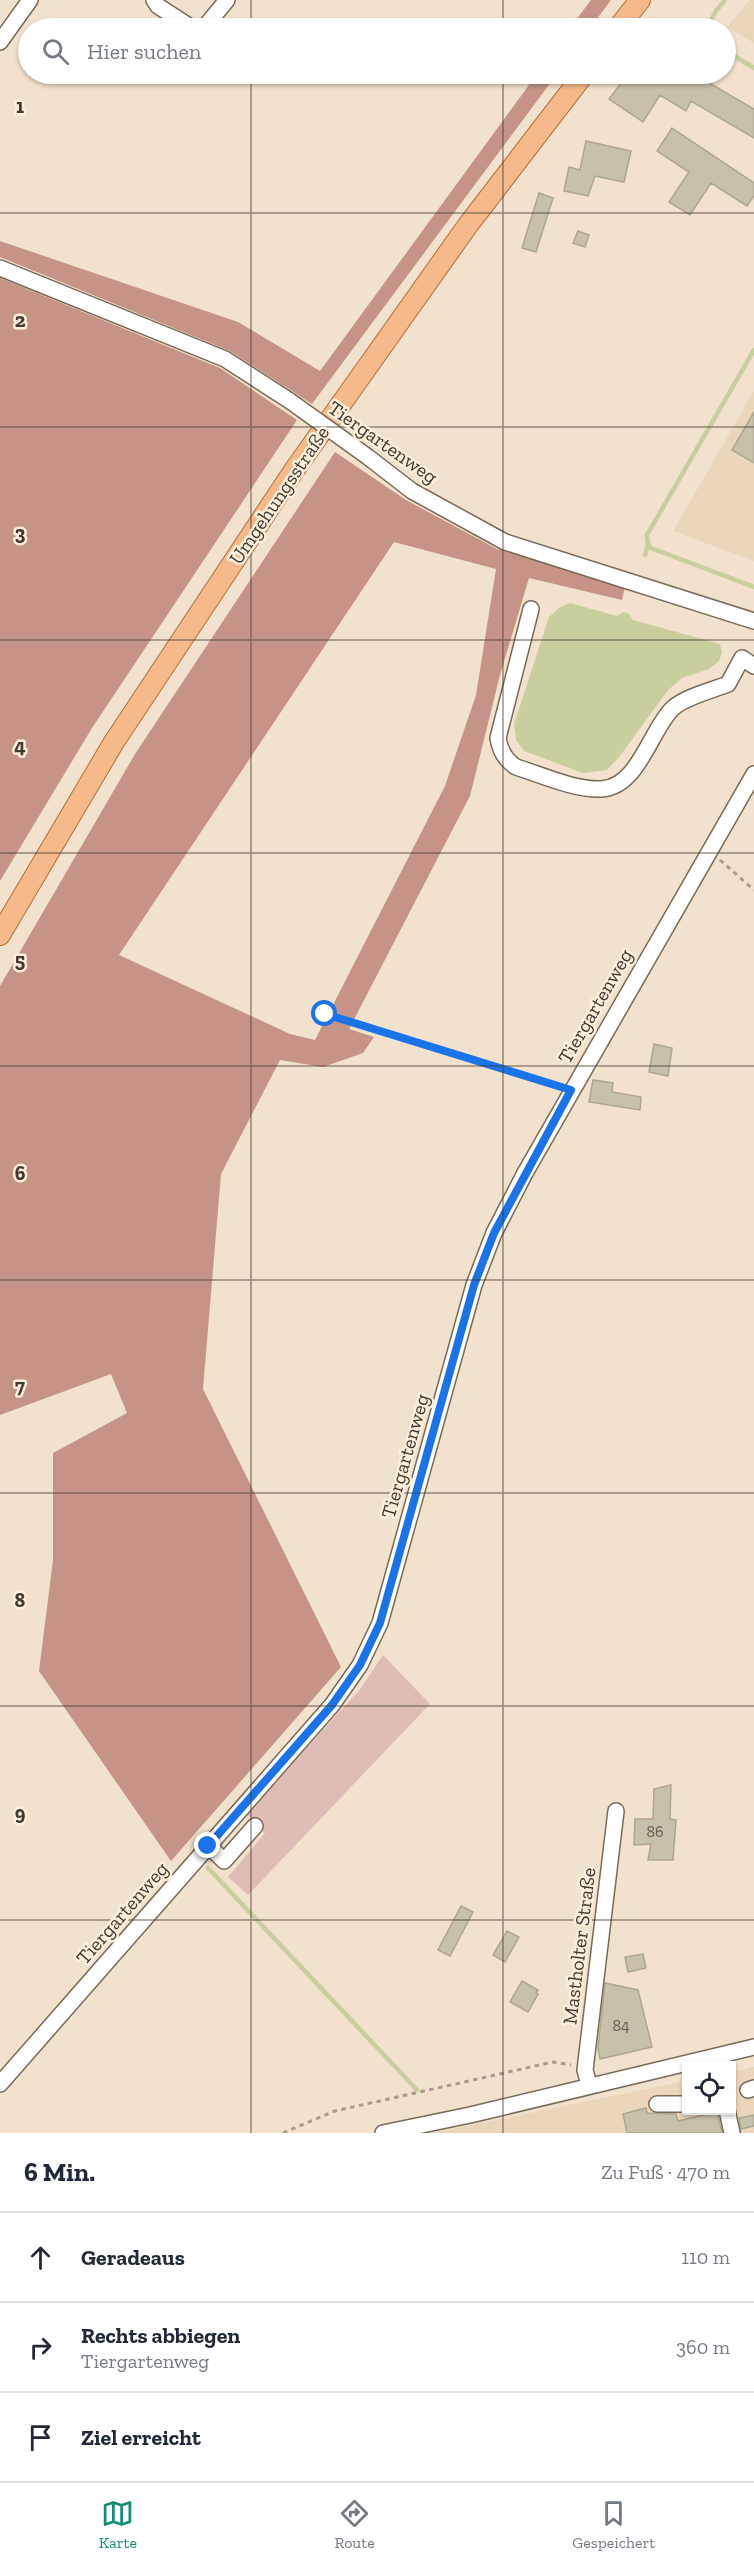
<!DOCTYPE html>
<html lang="de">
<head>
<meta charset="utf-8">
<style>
	body { margin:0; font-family:"Zilla Slab",serif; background:#f2f2f3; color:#1f2937 }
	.controls { position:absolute; right:18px; bottom:18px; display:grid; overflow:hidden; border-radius:0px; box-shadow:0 2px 4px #0004 }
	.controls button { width:54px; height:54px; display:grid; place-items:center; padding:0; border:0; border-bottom:2px solid #e0e1e3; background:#fff; color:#1f2937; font:30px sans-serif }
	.stop { position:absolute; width:18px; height:18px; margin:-14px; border:4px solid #1a73e8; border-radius:50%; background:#fff }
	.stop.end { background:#1a73e8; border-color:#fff; box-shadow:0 2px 6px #0008 }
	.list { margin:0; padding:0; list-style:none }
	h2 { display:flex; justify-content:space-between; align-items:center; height:78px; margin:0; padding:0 24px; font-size:26px }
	h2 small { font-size:20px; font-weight:400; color:#747a83 }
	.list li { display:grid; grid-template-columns:39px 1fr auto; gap:18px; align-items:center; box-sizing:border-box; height:90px; padding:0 24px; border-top:2px solid #e0e1e3 }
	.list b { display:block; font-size:22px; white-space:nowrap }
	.list p { margin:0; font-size:20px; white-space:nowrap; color:#747a83 }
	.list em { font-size:20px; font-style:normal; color:#747a83 }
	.icon { flex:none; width:33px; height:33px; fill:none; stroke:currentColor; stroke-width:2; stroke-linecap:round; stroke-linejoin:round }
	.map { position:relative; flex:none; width:754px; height:2133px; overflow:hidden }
	.search { position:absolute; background:#fff; box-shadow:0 2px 4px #0004; left:18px; right:18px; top:18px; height:66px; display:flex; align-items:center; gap:15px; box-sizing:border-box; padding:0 21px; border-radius:33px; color:#747a83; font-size:22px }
	.sheet { height:348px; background:#fff }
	nav { display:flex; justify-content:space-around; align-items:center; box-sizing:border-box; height:84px; border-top:2px solid #e0e1e3; background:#fff; font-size:16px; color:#747a83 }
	nav a { display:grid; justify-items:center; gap:3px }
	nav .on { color:#108f76 }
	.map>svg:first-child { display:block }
</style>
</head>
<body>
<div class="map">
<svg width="754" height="2133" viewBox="0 0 754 2133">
	<rect width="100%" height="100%" fill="#f2e1cc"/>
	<path fill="#ebd6bb" d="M750,0H754V43L727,27Z
		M754,391V561L673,531Z
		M754,2067V2133H433L686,2081V2110H732V2072Z"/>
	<path fill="#dfbdb5" d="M383,1655L430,1704L248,1895L228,1877L265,1833L247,1814L361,1688Z"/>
	<path fill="#c69387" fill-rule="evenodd" d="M591,0H611L590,28H570Z
		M537,74H557L312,404L230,351L0,257V241L238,322L320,371Z
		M0,278L220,368L297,420L92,728L0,881Z
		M335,452L406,500L497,549L625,587L622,600L529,578L500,675L470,796L349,1029L374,1037L363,1053L323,1067L280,1060L221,1174L203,1389L341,1667L171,1861L39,1671L53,1560V1453L127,1413L111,1374L0,1415V986L135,754ZM394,542L496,569L476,695L445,786L315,1040L290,1034L119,955Z"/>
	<path fill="#c8ce9e" d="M570,603L617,616L624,612L629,614L633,620L720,644L722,653L719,661L709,669L682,678L668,690L620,756L607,770L583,773L524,751L516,740L514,724L549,617L559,608Z"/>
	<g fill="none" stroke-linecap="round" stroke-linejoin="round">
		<path stroke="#c8ce9e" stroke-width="4.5" d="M707,28L716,11L725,0
			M726,51L754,68
			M754,350L647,535L648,544L651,548L754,587
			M645,555L648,544
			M208,1868L417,2090"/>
	</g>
	<path fill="#c7c1a9" stroke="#aca68f" stroke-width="1.5" d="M628,74H708L704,80L754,109V138L691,101L686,111L660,95L643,122L609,99Z
		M672,128L754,183V196L747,206L711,183L690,215L669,202L689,172L657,151Z
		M586,141L631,151L624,182L595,176L588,196L564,191L569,167L580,170Z
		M539,193L553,198L536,252L522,248Z
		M578,231L589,235L585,247L573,243Z
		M754,412V463L732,450Z
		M654,1044L672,1048L668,1076L649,1072Z
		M593,1080L613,1083L612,1092L641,1097L640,1110L589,1102Z
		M671,1785L670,1819L676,1820L673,1860H648L651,1844L634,1845L635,1819H653L654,1789Z
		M461,1906L473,1912L450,1956L438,1950Z
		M507,1931L519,1937L505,1962L493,1955Z
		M643,1954L646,1968L628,1972L625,1957Z
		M522,1981L538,1990L536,1993L538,1994L528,2012L510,2002Z
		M605,1983L638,1990L652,2047L600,2059L598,2048Z
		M646,2108L647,2113L676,2114L678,2121L717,2112L722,2133H627L623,2114Z
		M754,2115V2126L741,2129L739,2118Z"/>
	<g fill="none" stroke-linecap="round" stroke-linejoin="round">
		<g stroke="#796a58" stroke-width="18">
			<path id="minor" d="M154,0L158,6L192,28
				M204,28L227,0
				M0,42L30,0
				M0,268L225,359L290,401
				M368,457L412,491L505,542L754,621
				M531,609L498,738C500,751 505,760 516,767C542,775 574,790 601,789C639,787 650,730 673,708C685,697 713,690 728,684L742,658L754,666
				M209,1846L224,1861L255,1826
				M0,2084L332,1705L360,1665L380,1623L474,1285L494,1233L525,1173L754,774
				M589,2085L585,2070L616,1811
				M748,2090L754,2088
				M657,2104H686
				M727,2110L732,2133
				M383,2133L470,2115L754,2047"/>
		</g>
		<g stroke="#b26e3a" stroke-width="22">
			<path id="major" d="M618,28L640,0
				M0,935L114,742L295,469L468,225L584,74"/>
		</g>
		<path stroke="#a89b8c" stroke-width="3" stroke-dasharray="4.5 4.5" stroke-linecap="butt" d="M720,860L754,890
			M325,1014L558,1086
			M283,2133L335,2111L553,2062L571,2065"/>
		<use href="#minor" stroke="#fff" stroke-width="15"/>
		<use href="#major" stroke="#f5b98c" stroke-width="20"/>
		<g stroke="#796a58" stroke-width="18" stroke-linecap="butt">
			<path id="minor-bridge" d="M290,401L368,457"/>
		</g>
		<use href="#minor-bridge" stroke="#fff" stroke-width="15"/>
	</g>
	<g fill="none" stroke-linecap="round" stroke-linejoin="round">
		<path stroke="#1a73e8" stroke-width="8" d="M208,1846L332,1705L360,1665L380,1623L474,1285L494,1233L571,1090L325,1014"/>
	</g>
	<path fill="none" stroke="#413a32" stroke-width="1.5" stroke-opacity="0.55" d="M251,0V28M503,0V28M251,74V2133M503,74V2133M0,213H754M0,427H754M0,640H754M0,853H754M0,1066H754M0,1280H754M0,1493H754M0,1706H754M0,1920H754"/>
	<g text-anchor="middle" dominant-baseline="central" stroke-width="5" stroke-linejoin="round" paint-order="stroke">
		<g font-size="16" fill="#625c50">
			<text x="655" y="1831">86</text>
			<text x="621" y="2025">84</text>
		</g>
		<g font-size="20" fill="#413a32" stroke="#ffeed9">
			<text transform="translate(383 442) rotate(35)">Tiergartenweg</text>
			<text transform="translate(279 495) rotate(-56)">Umgehungsstraße</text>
			<text transform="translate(595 1006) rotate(-60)">Tiergartenweg</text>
			<text transform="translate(405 1456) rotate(-74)">Tiergartenweg</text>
			<text transform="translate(122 1913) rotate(-49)">Tiergartenweg</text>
			<text transform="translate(579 1946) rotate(-83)">Mastholter Straße</text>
		</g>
	</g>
	<g font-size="20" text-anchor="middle" font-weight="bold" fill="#413a32" stroke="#ffeed9" stroke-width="5" stroke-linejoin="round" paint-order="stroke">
		<text x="20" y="113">1</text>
		<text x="20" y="327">2</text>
		<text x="20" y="540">3</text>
		<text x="20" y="753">4</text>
		<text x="20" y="967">5</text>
		<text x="20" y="1180">6</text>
		<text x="20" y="1393">7</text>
		<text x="20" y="1607">8</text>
		<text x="20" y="1820">9</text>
	</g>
</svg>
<div class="controls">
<button><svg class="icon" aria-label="locate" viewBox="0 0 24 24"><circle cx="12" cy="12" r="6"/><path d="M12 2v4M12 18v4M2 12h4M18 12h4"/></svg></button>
</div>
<div class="stop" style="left:325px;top:1014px"></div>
<div class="stop end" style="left:208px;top:1846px"></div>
<div class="search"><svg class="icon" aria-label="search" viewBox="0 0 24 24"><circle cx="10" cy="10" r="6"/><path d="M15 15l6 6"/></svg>Hier suchen</div>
</div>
<section class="sheet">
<h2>6 Min.<small>Zu Fuß · 470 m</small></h2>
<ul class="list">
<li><svg class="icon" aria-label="ahead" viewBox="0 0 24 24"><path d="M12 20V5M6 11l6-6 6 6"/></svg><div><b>Geradeaus</b></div><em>110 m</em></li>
<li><svg class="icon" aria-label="right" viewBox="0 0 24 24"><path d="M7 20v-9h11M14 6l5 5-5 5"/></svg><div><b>Rechts abbiegen</b><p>Tiergartenweg</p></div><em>360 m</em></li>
<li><svg class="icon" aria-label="arrive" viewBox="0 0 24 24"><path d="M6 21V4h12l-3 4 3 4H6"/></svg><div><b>Ziel erreicht</b></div></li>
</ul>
</section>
<nav>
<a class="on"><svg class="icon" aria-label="map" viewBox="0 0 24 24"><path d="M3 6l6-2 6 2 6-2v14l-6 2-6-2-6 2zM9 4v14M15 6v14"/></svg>Karte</a>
<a><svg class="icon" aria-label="directions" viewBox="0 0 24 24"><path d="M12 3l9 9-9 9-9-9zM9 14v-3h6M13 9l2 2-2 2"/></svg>Route</a>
<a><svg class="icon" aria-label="saved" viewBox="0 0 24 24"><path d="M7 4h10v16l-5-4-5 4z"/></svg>Gespeichert</a>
</nav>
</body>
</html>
